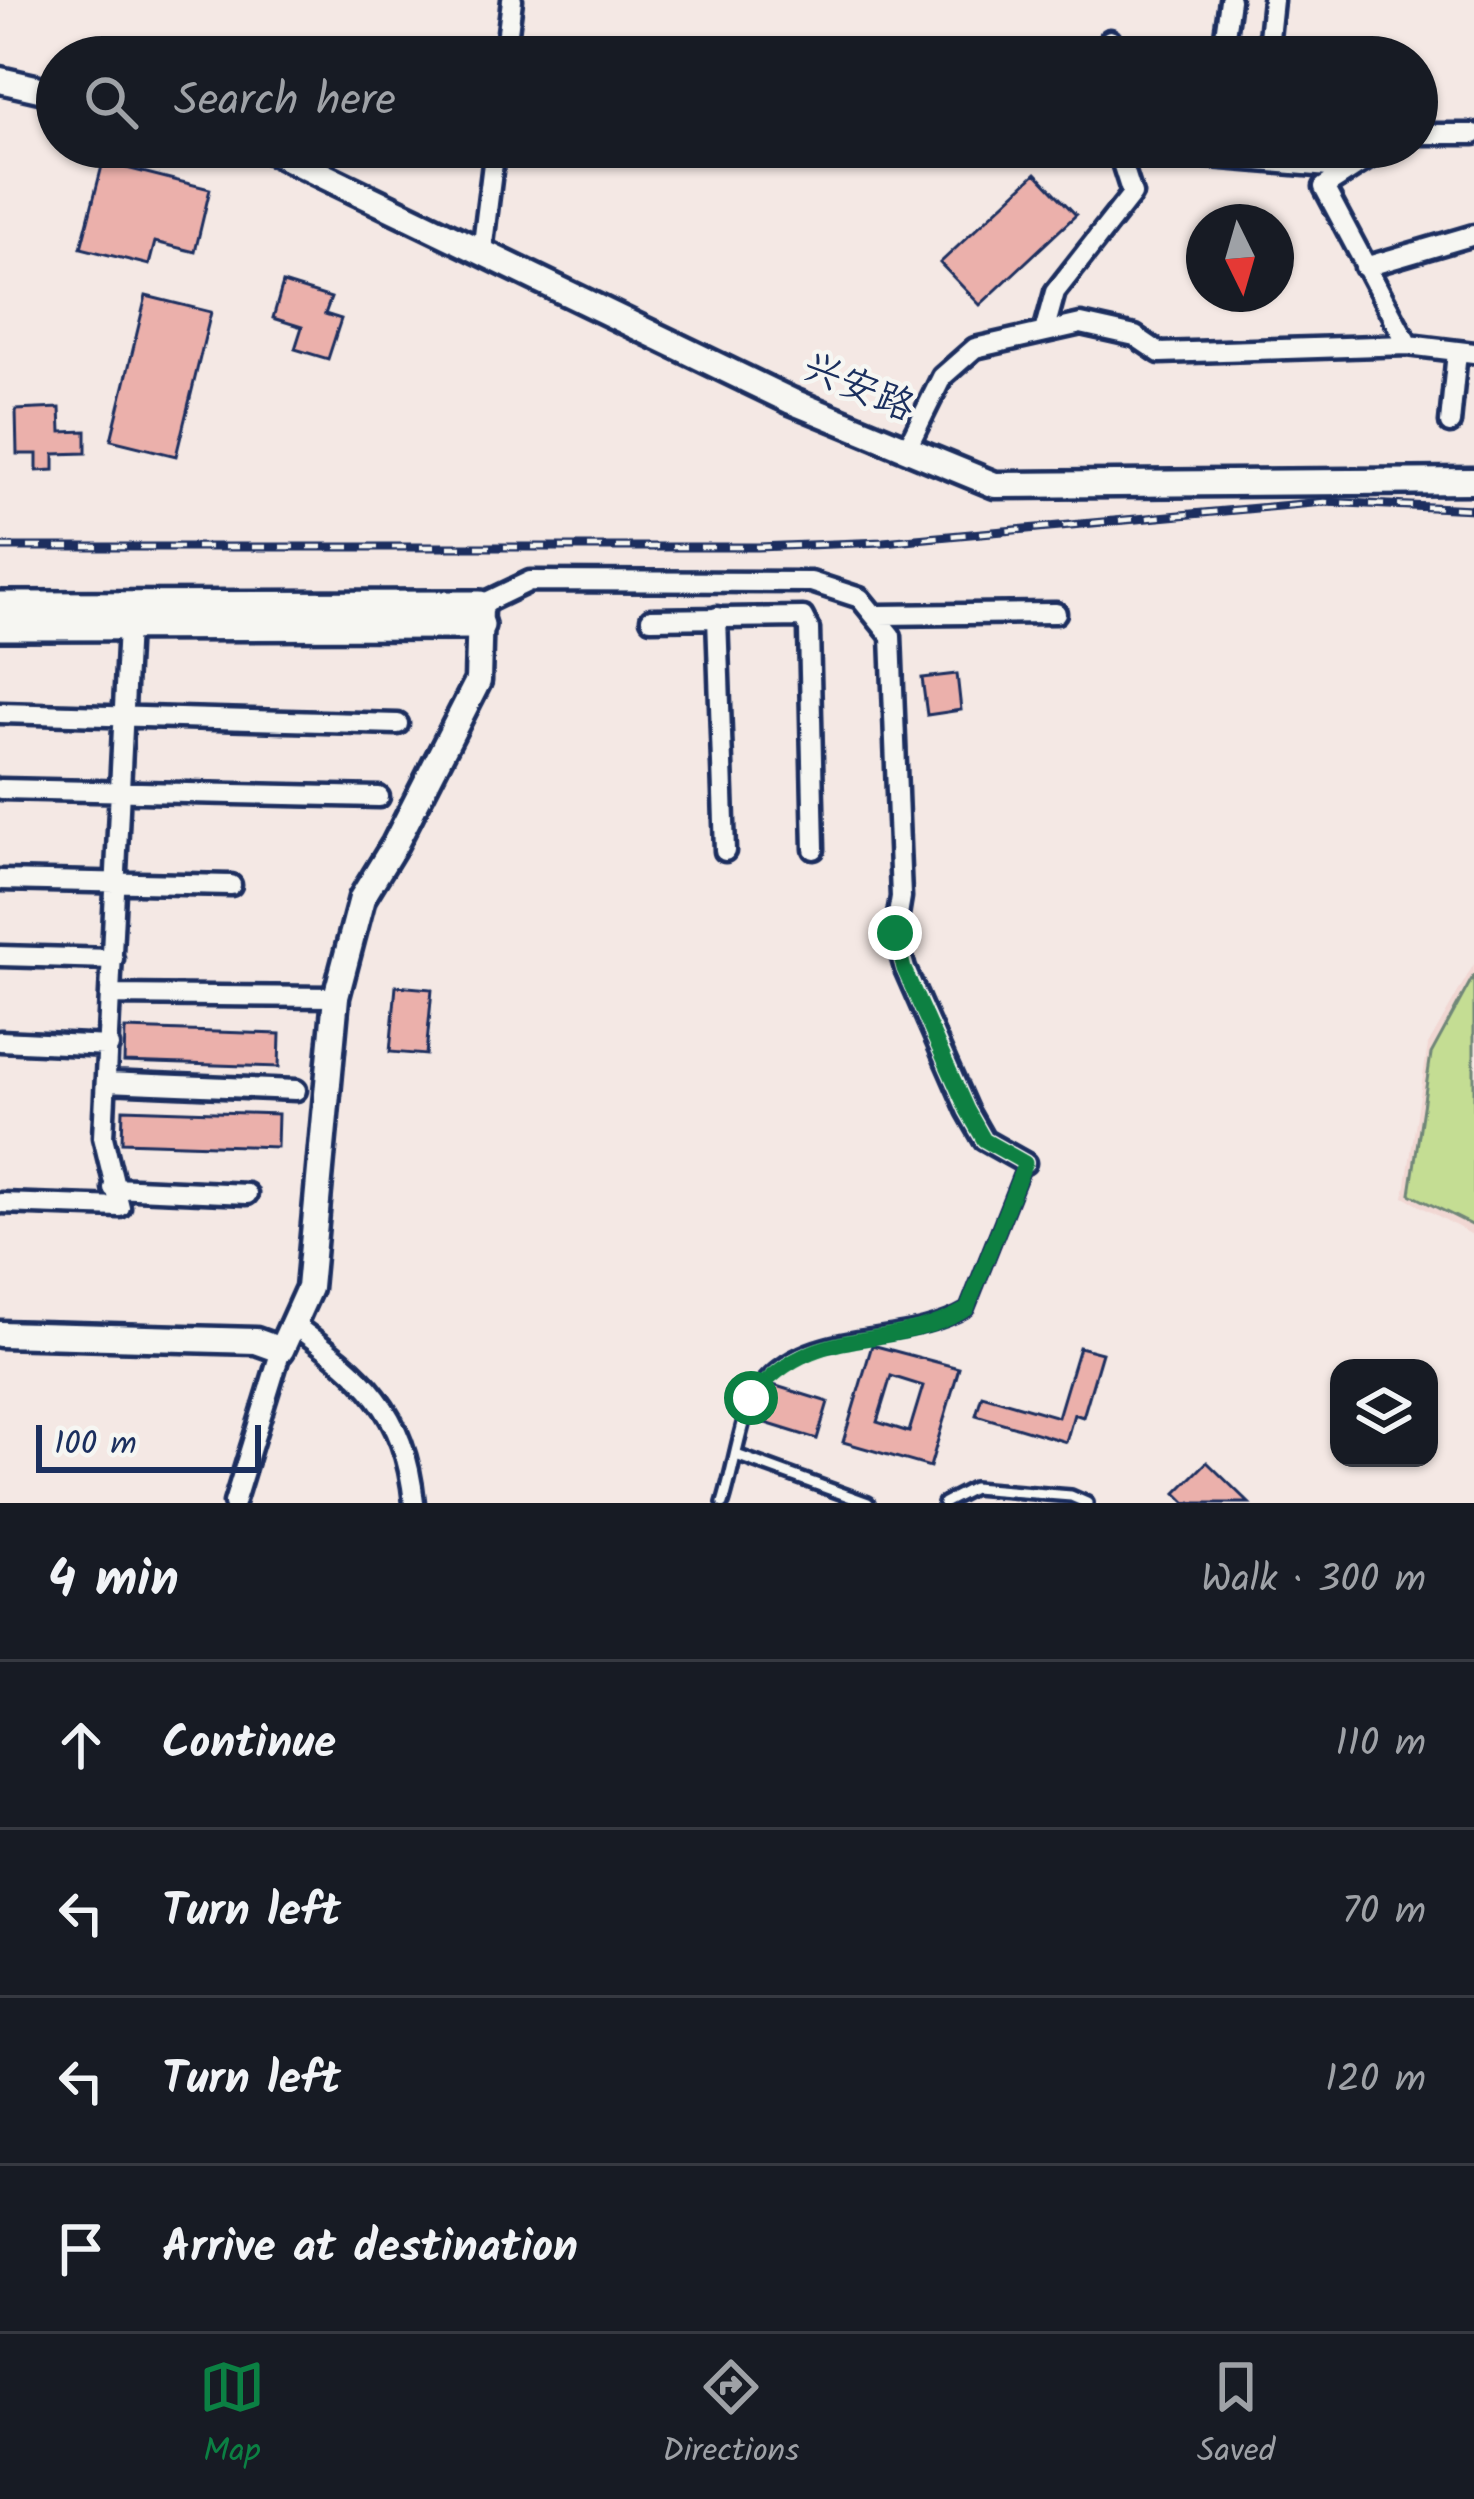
<!DOCTYPE html>
<html lang="en">
<head>
<meta charset="utf-8">
<style>
	body { margin:0; font-family:Kalam,"LXGW WenKai TC",sans-serif; background:#242831; color:#f1f3f6 }
	.controls { position:absolute; right:36px; bottom:36px; display:grid; overflow:hidden; border-radius:24px; box-shadow:0 3px 9px #0004 }
	.controls button { width:108px; height:108px; display:grid; place-items:center; padding:0; border:0; border-bottom:3px solid #363941; background:#171b24; color:#f1f3f6; font:60px sans-serif }
	.compass { position:absolute; left:1186px; top:204px; width:108px; height:108px; border-radius:50%; background:#171b24; box-shadow:0 3px 9px #0004; rotate:175deg }
	.scale { position:absolute; left:36px; bottom:30px; width:225px; box-sizing:border-box; padding-left:12px; border:6px solid #1b2f5e; border-top:0; font-size:33px; line-height:42px; white-space:nowrap; color:#1b2f5e; -webkit-text-stroke:9px #f6f6f2; paint-order:stroke }
	.stop { position:absolute; width:36px; height:36px; margin:-27px; border:9px solid #0b8043; border-radius:50%; background:#fff }
	.stop.end { background:#0b8043; border-color:#fff; box-shadow:0 3px 12px #0008 }
	.list { margin:0; padding:0; list-style:none }
	h2 { display:flex; justify-content:space-between; align-items:center; height:156px; margin:0; padding:0 48px; font-size:51px }
	h2 small { font-size:39px; font-weight:400; color:#9ea1a6 }
	.list li { display:grid; grid-template-columns:78px 1fr auto; gap:36px; align-items:center; box-sizing:border-box; height:168px; padding:0 48px; border-top:3px solid #363941 }
	.list b { display:block; font-size:45px; white-space:nowrap }
	.list em { font-size:39px; font-style:normal; color:#9ea1a6 }
	.icon { flex:none; width:66px; height:66px; fill:none; stroke:currentColor; stroke-width:2; stroke-linecap:round; stroke-linejoin:round }
	.map { position:relative; flex:none; width:1474px; height:1503px; overflow:hidden }
	.search { position:absolute; background:#171b24; box-shadow:0 3px 9px #0004; left:36px; right:36px; top:36px; height:132px; display:flex; align-items:center; gap:30px; box-sizing:border-box; padding:0 42px; border-radius:66px; color:#9ea1a6; font-size:45px }
	.sheet { height:828px; background:#171b24 }
	nav { display:flex; justify-content:space-around; align-items:center; box-sizing:border-box; height:168px; border-top:3px solid #363941; background:#171b24; font-size:33px; color:#9ea1a6 }
	nav a { display:grid; justify-items:center; gap:6px }
	nav .on { color:#0b8043 }
	.map>svg:first-child { display:block }
</style>
</head>
<body>
<div class="map">
<svg width="1474" height="1503" viewBox="0 0 1474 1503">
	<rect width="100%" height="100%" fill="#f4e8e4"/>
	<filter id="ink" filterUnits="userSpaceOnUse"><feTurbulence type="fractalNoise" baseFrequency=".00833" numOctaves="2"/><feDisplacementMap in="SourceGraphic" scale="24" xChannelSelector="R" yChannelSelector="G"/><feConvolveMatrix kernelMatrix="1 2 1 2 8 2 1 2 1" color-interpolation-filters="sRGB"/></filter>
	<g filter="url(#ink)">
		<path fill="#f1d7d3" d="M1474,964V1236L1404,1197L1428,1045Z"/>
		<path fill="#c4dd93" stroke="#708678" stroke-width="3" d="M1474,975V1226L1410,1194L1431,1054Z"/>
		<path fill="#ebb0ab" stroke="#1b2f5e" stroke-width="3" fill-rule="evenodd" d="M103,162L210,189L195,252L155,242L149,265L81,248Z
			M1036,173L1076,215L980,305L940,263Z
			M283,283L331,298L325,314L341,319L328,359L295,349L302,327L273,318Z
			M146,296L211,312L176,456L111,440Z
			M60,408L61,432L86,431V453L54,454V470L37,471V454H17L16,410Z
			M957,674L961,710L927,715L922,678Z
			M396,986L432,989L426,1055L390,1052Z
			M125,1029L280,1034L279,1067L124,1062Z
			M123,1109L278,1114L277,1147L122,1142Z
			M872,1345L959,1368L930,1467L843,1442ZM891,1376L923,1386L909,1432L877,1422Z
			M1079,1347L1102,1353L1083,1417L1074,1414L1066,1442L976,1415L982,1395L1058,1417Z
			M773,1385L828,1402L817,1439L759,1421Z
			M1207,1462L1249,1503H1186L1176,1493Z"/>
		<g fill="none" stroke-linecap="round" stroke-linejoin="round">
			<g stroke="#1b2f5e" stroke-width="18">
				<path id="service" d="M739,1456L868,1503
					M723,1503C732,1476 742,1414 754,1394C801,1319 900,1349 967,1309L1025,1163
					M944,1503L973,1488L1071,1496L1087,1503"/>
			</g>
			<g stroke="#1b2f5e" stroke-width="27">
				<path id="minor" d="M505,57L512,0
					M1107,57L1110,40
					M1222,57L1230,0
					M1267,57L1273,0
					M1417,134H1474
					M1386,147L1324,187L1408,345
					M1120,157L1139,151L1341,168
					M482,252L495,147
					M1365,267L1474,235
					M1044,332L1055,292L1132,194L1117,147
					M1450,423L1457,352
					M907,448L942,377L975,348L1081,324L1135,336L1160,353L1408,345L1474,353
					M480,605L530,581L811,582L860,598L891,636L901,897L895,933L905,969L967,1110L984,1140L1025,1163
					M879,615L1056,613
					M717,617L725,851
					M651,619L803,617L809,629L814,849
					M0,713L398,724
					M0,789L379,797
					M0,880L231,885
					M0,956L113,959
					M112,995L336,997
					M0,1041L109,1046
					M106,1082L296,1090
					M113,1188L247,1194
					M1,1203L120,1207L103,1137L128,626
					M293,1324C363,1376 405,1410 414,1503
					M234,1503L281,1350"/>
			</g>
			<g stroke="#1b2f5e" stroke-width="33">
				<path id="tertiary" d="M0,80L57,93
					M264,147L791,401L995,485L1474,481
					M0,1334L256,1341L281,1350L309,1288L336,997L362,898L395,844L478,681L480,607"/>
			</g>
			<g stroke="#1b2f5e" stroke-width="36">
				<path id="secondary" d="M0,606L480,605
					M0,626L480,625"/>
			</g>
			<use href="#service" stroke="#f6f6f2" stroke-width="9"/>
			<use href="#minor" stroke="#f6f6f2" stroke-width="18"/>
			<use href="#tertiary" stroke="#f6f6f2" stroke-width="24"/>
			<use href="#secondary" stroke="#f6f6f2" stroke-width="27"/>
			<g stroke="#1b2f5e" stroke-width="9">
				<path id="rail" d="M0,547H758L883,542L1324,502L1474,509"/>
			</g>
			<use href="#rail" stroke="#f6f6f2" stroke-width="4.5" stroke-dasharray="14" stroke-linecap="butt"/>
		</g>
	</g>
	<g fill="none" stroke-linecap="round" stroke-linejoin="round" filter="url(#ink)">
		<path stroke="#0b8043" stroke-width="15" d="M751,1398C816,1318 888,1355 967,1309L1025,1163L984,1140L967,1110L904,969L895,933"/>
	</g>
	<g text-anchor="middle" dominant-baseline="central" stroke-width="9" stroke-linejoin="round" paint-order="stroke">
		<g font-size="39" fill="#1b2f5e" stroke="#f6f6f2">
			<text transform="translate(858 389) rotate(23)">兴安路</text>
		</g>
	</g>
</svg>
<div class="controls">
<button><svg class="icon" aria-label="layers" viewBox="0 0 24 24"><path d="M12 4l9 5-9 5-9-5zM3 14l9 5 9-5"/></svg></button>
</div>
<svg class="compass" viewBox="-18 -18 36 36"><path d="M0-13l5 13h-10z" fill="#e53935"/><path d="M0 13l5-13h-10z" fill="#9ea1a6"/></svg>
<div class="scale">100 m</div>
<div class="stop" style="left:751px;top:1398px"></div>
<div class="stop end" style="left:895px;top:933px"></div>
<div class="search"><svg class="icon" aria-label="search" viewBox="0 0 24 24"><circle cx="10" cy="10" r="6"/><path d="M15 15l6 6"/></svg>Search here</div>
</div>
<section class="sheet">
<h2>4 min<small>Walk · 300 m</small></h2>
<ul class="list">
<li><svg class="icon" aria-label="ahead" viewBox="0 0 24 24"><path d="M12 20V5M6 11l6-6 6 6"/></svg><div><b>Continue</b></div><em>110 m</em></li>
<li><svg class="icon" aria-label="left" viewBox="0 0 24 24"><path d="M17 20v-9H6M10 6l-5 5 5 5"/></svg><div><b>Turn left</b></div><em>70 m</em></li>
<li><svg class="icon" aria-label="left" viewBox="0 0 24 24"><path d="M17 20v-9H6M10 6l-5 5 5 5"/></svg><div><b>Turn left</b></div><em>120 m</em></li>
<li><svg class="icon" aria-label="arrive" viewBox="0 0 24 24"><path d="M6 21V4h12l-3 4 3 4H6"/></svg><div><b>Arrive at destination</b></div></li>
</ul>
</section>
<nav>
<a class="on"><svg class="icon" aria-label="map" viewBox="0 0 24 24"><path d="M3 6l6-2 6 2 6-2v14l-6 2-6-2-6 2zM9 4v14M15 6v14"/></svg>Map</a>
<a><svg class="icon" aria-label="directions" viewBox="0 0 24 24"><path d="M12 3l9 9-9 9-9-9zM9 14v-3h6M13 9l2 2-2 2"/></svg>Directions</a>
<a><svg class="icon" aria-label="saved" viewBox="0 0 24 24"><path d="M7 4h10v16l-5-4-5 4z"/></svg>Saved</a>
</nav>
</body>
</html>
